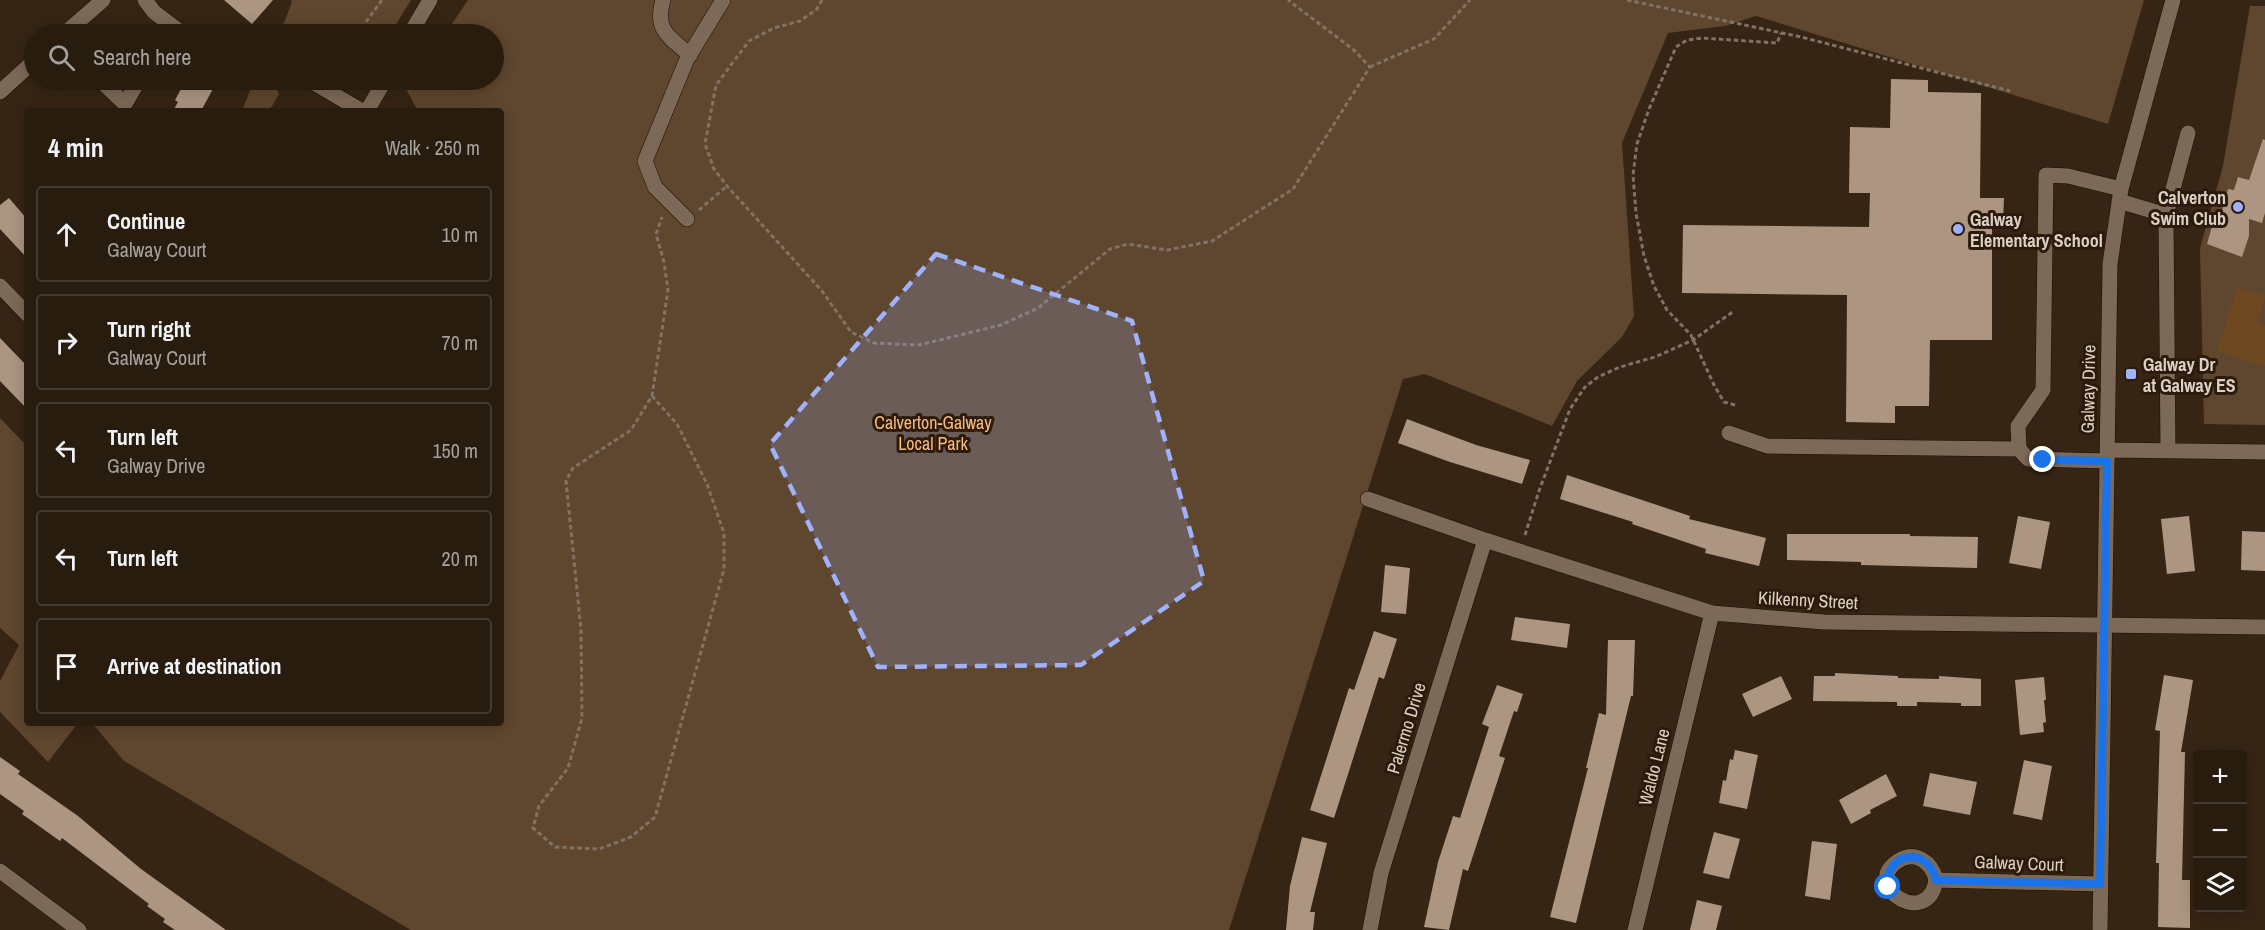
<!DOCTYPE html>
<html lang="en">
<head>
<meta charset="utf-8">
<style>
	body { margin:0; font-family:"Archivo Narrow",sans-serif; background:#34291d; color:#f1f3f6 }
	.controls { position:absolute; right:18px; bottom:18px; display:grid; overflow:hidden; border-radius:6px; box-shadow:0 3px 15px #0003 }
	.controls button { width:54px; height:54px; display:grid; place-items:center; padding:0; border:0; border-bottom:2px solid #443a2f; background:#281c0f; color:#f1f3f6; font:30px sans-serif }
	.stop { position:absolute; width:18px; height:18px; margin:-14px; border:4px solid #1a73e8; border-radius:50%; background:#fff }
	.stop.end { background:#1a73e8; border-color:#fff; box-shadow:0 2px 6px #0008 }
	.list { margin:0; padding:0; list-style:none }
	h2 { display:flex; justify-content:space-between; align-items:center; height:78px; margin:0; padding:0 24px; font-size:26px }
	h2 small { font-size:20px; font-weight:400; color:#a5a19e }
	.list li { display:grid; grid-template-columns:39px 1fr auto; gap:18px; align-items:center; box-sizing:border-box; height:96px; margin:0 12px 12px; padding:0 12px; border:2px solid #443a2f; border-radius:6px }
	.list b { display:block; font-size:22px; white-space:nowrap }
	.list p { margin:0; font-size:20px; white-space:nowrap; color:#a5a19e }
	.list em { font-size:20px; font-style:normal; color:#a5a19e }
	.icon { flex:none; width:33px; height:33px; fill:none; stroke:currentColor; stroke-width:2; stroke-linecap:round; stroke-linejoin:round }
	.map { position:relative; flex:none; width:2265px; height:930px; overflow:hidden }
	.search { position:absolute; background:#281c0f; box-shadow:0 3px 15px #0003; left:24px; top:24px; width:480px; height:66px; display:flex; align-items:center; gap:15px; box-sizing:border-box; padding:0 21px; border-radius:33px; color:#a5a19e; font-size:22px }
	.panel { position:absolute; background:#281c0f; box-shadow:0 3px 15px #0003; left:24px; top:108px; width:480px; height:618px; border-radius:6px }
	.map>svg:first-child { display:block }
</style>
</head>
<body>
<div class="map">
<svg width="2265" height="930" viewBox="0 0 2265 930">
	<rect width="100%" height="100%" fill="#362514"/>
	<path fill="#5f462e" d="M291,0H411L390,34L280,33L292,2Z
		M468,0H2144L2108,124L1756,16L1725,26L1668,33L1622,143L1634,316L1622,337L1577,381L1552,426L1425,374L1403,379L1229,930H411L124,761L92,723H501V111H418L406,89L413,80H494V34H445Z
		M2250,6H2265V425L2204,424L2200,248L2223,166Z
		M254,80L273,81L279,94L269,111H242Z
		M0,418L27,446V723H78L48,762L0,712V681L19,645L0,628Z"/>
	<path fill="#6e4821" d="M2237,288L2265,296L2257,323L2265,326V366L2217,351Z"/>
	<path fill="#ac9682" d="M224,0H273L252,24Z
		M1891,79L1928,80V92L1981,93L1980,198H2004L2003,221H1992V340H1930L1929,406H1895V423L1846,422L1847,295L1682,293L1683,225L1869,227L1870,193H1849L1850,127L1890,128Z
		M186,80H200L214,87L201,111H173L178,102L175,100Z
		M2263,139L2265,140V213L2262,223L2249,219V236L2242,257L2207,244L2216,212L2221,214L2228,189L2234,190L2238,177L2249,180Z
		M9,198L27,219V258L0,229V205Z
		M0,338L27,366V409L0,381Z
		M1407,419L1476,445L1530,460L1522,484L1450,462L1398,443Z
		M1567,475L1690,516L1689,519L1766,538L1759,566L1705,553L1706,549L1632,524L1633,522L1560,499Z
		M2018,516L2050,522L2041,569L2009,563Z
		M2189,516L2195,571L2167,574L2161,519Z
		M2242,531L2265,532V571L2241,570Z
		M1787,534H1910V536L1978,537L1977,568L1861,565V562L1787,560Z
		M1385,565L1410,568L1406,614L1381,612Z
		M1515,617L1570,624L1567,648L1511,640Z
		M1374,631L1397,639L1384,679L1379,677L1334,818L1310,810L1349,688L1354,690Z
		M1608,640H1635L1633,696H1631L1576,923L1550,917L1588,768H1586L1599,713L1606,715Z
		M1835,673L1898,676V678L1939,679V676L1981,679V706H1961V703L1917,702V706H1897V702L1813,701L1814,676H1835Z
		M2164,675L2193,680L2181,752H2185L2182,880H2190V928L2158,927L2159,863H2156L2160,731L2155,730Z
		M1781,676L1792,699L1753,717L1742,694Z
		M2044,677L2046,700H2044L2046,722L2043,723L2044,732L2020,735L2015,680Z
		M1497,685L1523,694L1517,712L1514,711L1499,756L1505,758L1468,871L1463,869L1449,930L1424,927L1438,862L1453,816L1460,818L1489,727L1482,724Z
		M1735,750L1758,755L1747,809L1719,803L1723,780L1726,781L1730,759L1733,760Z
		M0,757L20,771L18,774L78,816L141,869L226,930H175L163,922L165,919L147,906L149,904L62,838L60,841L22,814L24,811L0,794Z
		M2024,760L2052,766L2042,820L2013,814Z
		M1930,773L1977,782L1970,815L1923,806Z
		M1886,774L1897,796L1870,810L1871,813L1851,824L1839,800Z
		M1714,832L1740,839L1729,879L1703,873Z
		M1302,837L1327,843L1310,912H1315L1313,930H1286L1290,886Z
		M1812,841L1837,844L1830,900L1805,896Z
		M1697,900L1722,906L1716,930H1690Z"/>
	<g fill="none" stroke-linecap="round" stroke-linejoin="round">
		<g stroke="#1d0d01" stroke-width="16">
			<path id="minor" d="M145,0L154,12L183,34
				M663,0C654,30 669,37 690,55
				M64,34L103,0
				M410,34L430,0
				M100,80L125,104L139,80
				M309,80L362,111
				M0,92L34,61
				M367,111L385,80
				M2119,201L2166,215
				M687,219L655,187L645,161L687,59L723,0
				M0,286L27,314
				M1729,433L1767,446L2019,449L2028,459L2107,461
				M2019,449L2018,426L2043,390L2046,175L2068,176L2121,189
				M2107,450L2265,452
				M2168,451L2166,215L2188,133
				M1368,499L1485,540L1712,613L1824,622L2265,627
				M0,871L79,930
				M1936,880C1928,930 1860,886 1898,861C1915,850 1932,862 1936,880L2100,884
				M1370,930L1381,873L1485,540
				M1635,930L1712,613
				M2100,930L2110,264L2121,189L2173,0"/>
		</g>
		<path stroke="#807264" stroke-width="3" stroke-dasharray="4.5 3" stroke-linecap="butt" d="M822,0L817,9L800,21L774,28L749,41L716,85L705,144L714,169L727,186L822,291L851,332L874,343L919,345L1001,325L1038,308L1110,249L1128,244L1167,250L1212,241L1293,189L1370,67L1354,50L1288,0
			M1627,0L1801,37L2010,91
			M357,34L382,0
			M1370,67L1434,39L1470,0
			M355,89L356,80
			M699,210L727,186
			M652,396L677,424L707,484L724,533V569L655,817L631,837L599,849L555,847L533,828L539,806L568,768L582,718L581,630L566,481L573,468L631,430L652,396L668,290L664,262L656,234L662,217
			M1735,405L1724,402L1714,385L1691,335L1667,310L1654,286L1644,256L1636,213L1633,175L1637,144L1649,109L1676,47L1687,40L1702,38L1777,43L1781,33
			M1525,535L1539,491L1570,409L1585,387L1598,377L1620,367L1655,357L1693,340L1734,311"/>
		<use href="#minor" stroke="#7d6957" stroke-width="15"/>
	</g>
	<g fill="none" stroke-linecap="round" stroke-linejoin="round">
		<path stroke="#1a73e8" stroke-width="8" d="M1888,887C1884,852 1928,845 1936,880L2100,884L2107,461L2043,460"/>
	</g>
	<path fill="#a1b2fd" fill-opacity="0.2" stroke="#a1b2fd" stroke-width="4.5" stroke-dasharray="12 8" stroke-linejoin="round" d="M936,254L1132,321L1204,581L1081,665L878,667L770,444Z"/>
	<g fill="#a1b2fd" stroke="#2c1b0b" stroke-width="2">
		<circle cx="2238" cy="207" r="6"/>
		<circle cx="1958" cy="229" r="6"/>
		<rect x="2125" y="368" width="12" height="12" rx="3"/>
	</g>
	<g text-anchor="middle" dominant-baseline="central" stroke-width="6" stroke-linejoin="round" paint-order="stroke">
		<g font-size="18" font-weight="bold" fill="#dcd0c6" stroke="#2c1b0b" text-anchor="start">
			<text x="2226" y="197" text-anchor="end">Calverton<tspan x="2226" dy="21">Swim Club</tspan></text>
			<text x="1970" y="219">Galway<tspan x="1970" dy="21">Elementary School</tspan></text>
			<text x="2143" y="364">Galway Dr<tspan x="2143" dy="21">at Galway ES</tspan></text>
		</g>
		<g font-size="18" fill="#dcd0c6" stroke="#2c1b0b">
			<text transform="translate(2088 389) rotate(-89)">Galway Drive</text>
			<text transform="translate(1808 600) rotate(3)">Kilkenny Street</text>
			<text transform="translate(1406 728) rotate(-73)">Palermo Drive</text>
			<text transform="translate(1654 767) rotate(-76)">Waldo Lane</text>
			<text transform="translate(2019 863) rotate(2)">Galway Court</text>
		</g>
		<g font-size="18" fill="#f9ba7e" stroke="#2c1b0b">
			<text x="933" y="422">Calverton-Galway<tspan x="933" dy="21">Local Park</tspan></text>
		</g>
	</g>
</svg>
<div class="controls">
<button>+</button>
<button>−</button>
<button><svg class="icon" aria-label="layers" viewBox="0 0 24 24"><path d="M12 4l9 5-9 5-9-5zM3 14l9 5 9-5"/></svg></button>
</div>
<div class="stop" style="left:1888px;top:887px"></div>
<div class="stop end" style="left:2043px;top:460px"></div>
<div class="search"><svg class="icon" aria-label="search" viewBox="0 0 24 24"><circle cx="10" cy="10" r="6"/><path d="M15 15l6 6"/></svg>Search here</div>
<section class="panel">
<h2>4 min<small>Walk · 250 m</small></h2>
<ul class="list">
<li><svg class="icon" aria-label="ahead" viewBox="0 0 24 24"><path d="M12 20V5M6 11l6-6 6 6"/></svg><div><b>Continue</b><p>Galway Court</p></div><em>10 m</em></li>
<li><svg class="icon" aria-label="right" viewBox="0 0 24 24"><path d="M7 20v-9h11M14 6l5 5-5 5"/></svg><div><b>Turn right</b><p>Galway Court</p></div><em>70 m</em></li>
<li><svg class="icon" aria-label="left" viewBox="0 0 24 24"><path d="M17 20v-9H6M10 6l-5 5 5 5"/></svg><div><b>Turn left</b><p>Galway Drive</p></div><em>150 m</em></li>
<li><svg class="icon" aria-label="left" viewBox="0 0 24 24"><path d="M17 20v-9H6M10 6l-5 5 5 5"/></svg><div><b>Turn left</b></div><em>20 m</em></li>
<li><svg class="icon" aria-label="arrive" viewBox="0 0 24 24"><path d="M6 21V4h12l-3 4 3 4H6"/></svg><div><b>Arrive at destination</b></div></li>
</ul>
</section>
</div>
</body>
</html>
